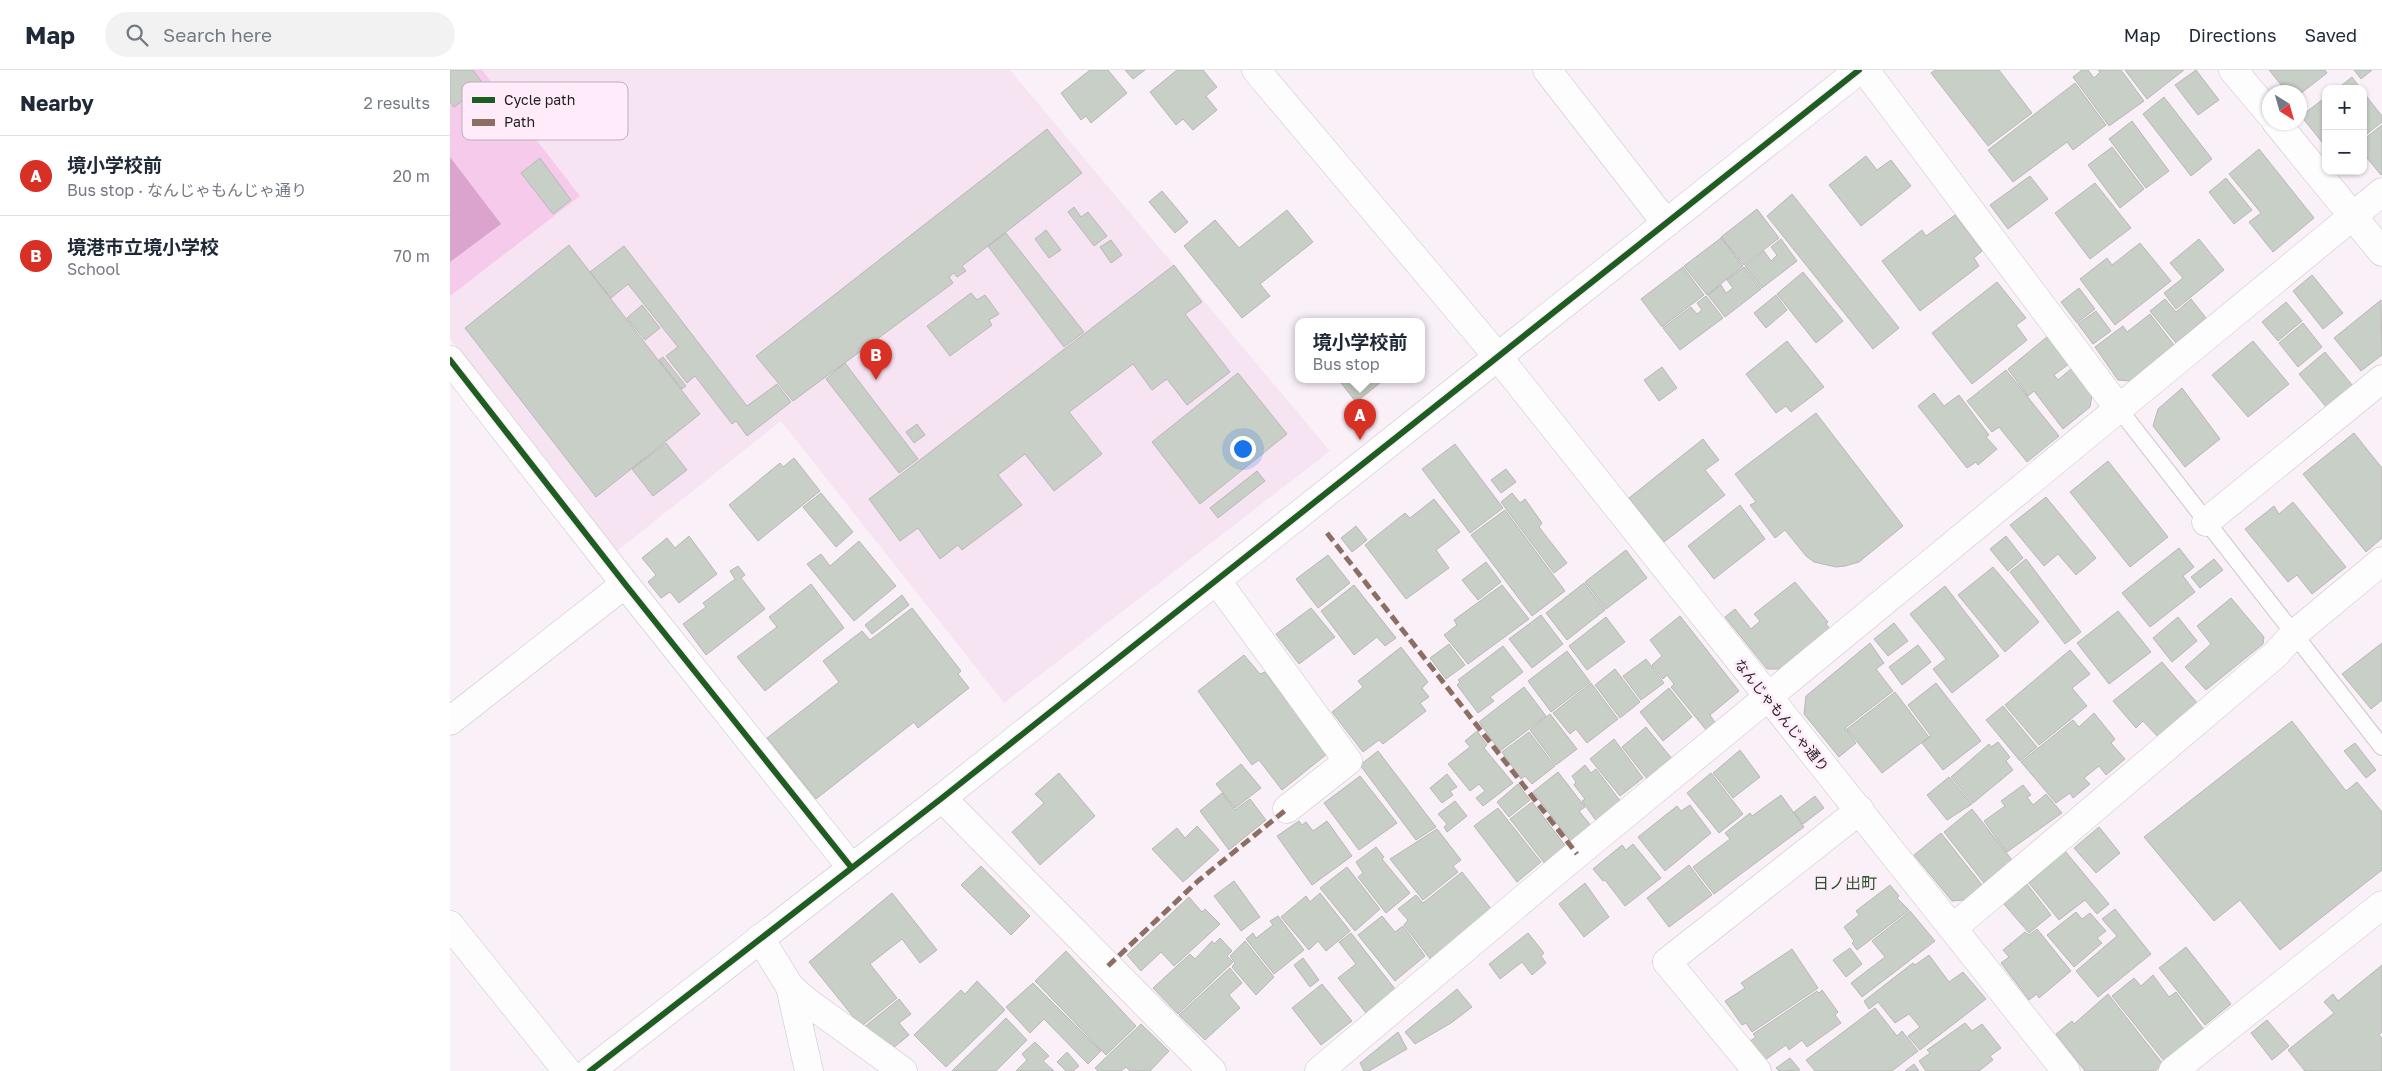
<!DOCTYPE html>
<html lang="en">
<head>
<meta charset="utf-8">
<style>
	body { margin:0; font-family:"Golos Text","Noto Sans JP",sans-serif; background:#f2f2f3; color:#1f2937 }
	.controls { position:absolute; right:15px; top:15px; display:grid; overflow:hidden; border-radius:10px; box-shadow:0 1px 4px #0004 }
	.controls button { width:45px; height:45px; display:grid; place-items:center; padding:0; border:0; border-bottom:1px solid #e0e1e3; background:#fff; color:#1f2937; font:25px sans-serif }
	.compass { position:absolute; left:1812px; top:15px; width:45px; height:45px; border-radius:50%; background:#fff; box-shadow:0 1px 4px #0004; rotate:143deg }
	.you { position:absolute; left:792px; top:378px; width:18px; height:18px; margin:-12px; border:4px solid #fff; border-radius:50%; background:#1a73e8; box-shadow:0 0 0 8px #1a73e833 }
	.badge { display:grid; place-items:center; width:32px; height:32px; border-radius:50%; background:#d93025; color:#fff; font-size:16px; font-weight:700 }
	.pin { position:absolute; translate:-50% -41px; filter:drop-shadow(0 1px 2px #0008) }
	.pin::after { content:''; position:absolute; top:26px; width:18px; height:15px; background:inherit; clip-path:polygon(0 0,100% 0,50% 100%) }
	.popup { position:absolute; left:845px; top:248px; width:130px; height:65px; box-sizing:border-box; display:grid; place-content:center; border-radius:10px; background:#fff; filter:drop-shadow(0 1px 4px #0005); font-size:16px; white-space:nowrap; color:#747a83 }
	.popup b { font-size:19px; color:#1f2937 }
	.popup::after { content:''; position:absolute; left:50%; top:100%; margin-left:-10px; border:10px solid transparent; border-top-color:#fff }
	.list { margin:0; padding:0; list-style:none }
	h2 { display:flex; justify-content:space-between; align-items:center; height:65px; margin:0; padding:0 20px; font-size:21px }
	h2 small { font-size:16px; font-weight:400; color:#747a83 }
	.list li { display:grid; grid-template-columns:32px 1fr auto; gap:15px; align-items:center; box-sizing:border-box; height:80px; padding:0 20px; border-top:1px solid #e0e1e3 }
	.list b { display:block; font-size:19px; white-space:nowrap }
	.list p { margin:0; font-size:16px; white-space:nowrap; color:#747a83 }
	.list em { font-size:16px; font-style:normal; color:#747a83 }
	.icon { flex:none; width:28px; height:28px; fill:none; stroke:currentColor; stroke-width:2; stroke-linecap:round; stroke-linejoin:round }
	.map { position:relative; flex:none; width:1932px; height:1001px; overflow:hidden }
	header { display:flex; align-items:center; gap:30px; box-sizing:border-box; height:70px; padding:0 25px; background:#fff; border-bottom:1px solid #e0e1e3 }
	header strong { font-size:24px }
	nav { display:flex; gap:28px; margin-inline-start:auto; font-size:18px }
	.search { width:350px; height:45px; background:#f2f2f3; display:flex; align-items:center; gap:12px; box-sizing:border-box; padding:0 18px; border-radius:28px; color:#747a83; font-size:19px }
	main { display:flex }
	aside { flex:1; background:#fff }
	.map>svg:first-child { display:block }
</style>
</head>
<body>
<header>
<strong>Map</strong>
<div class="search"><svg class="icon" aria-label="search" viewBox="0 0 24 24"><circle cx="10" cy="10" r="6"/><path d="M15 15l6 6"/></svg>Search here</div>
<nav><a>Map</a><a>Directions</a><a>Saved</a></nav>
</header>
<main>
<aside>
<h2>Nearby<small>2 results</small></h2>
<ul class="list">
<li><span class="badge">A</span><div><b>境小学校前</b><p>Bus stop · なんじゃもんじゃ通り</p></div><em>20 m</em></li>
<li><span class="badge">B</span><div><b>境港市立境小学校</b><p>School</p></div><em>70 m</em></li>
</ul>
</aside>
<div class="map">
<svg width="1932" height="1001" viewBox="0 0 1932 1001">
	<rect width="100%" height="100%" fill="#faf0f8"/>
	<path fill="#f7e4f2" d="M0,0H560L880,381L554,633L331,351L167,481L0,269Z"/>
	<path fill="#f5caeb" d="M0,0H32L130,126L0,226Z"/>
	<path fill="#daa4cf" d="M0,87L51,154L0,192Z"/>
	<path fill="#c7cfc6" stroke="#b9b7b8" d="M0,0H23L34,15L4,37L0,32Z
		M640,0H658L677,23L641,53L636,46L631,50L611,23Z
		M675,0H695L683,9Z
		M727,0H753L767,17L756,26L767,40L743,60L733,49L726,55L700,22Z
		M1485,0H1549L1582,43L1538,76L1481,3Z
		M1632,0H1638L1644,8L1650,2L1648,0H1671L1694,31L1659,56L1623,7Z
		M1675,0H1734L1697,29Z
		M1746,0L1769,30L1748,45L1725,15Z
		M1819,0H1875L1877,3L1850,24V22H1837Z
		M1904,0H1922L1911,9Z
		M1902,7L1911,19H1887Z
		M1625,13L1656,55L1623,80L1617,72L1563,112L1538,80Z
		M1913,22L1932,46V52L1913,67Z
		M1714,27L1762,89L1741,106L1693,44Z
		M1876,27V77L1851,46Z
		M1682,51L1719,101L1696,118L1659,69Z
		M1932,55V104L1931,105L1913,83V70Z
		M597,59L632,103L512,196L516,201L507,207L504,203L499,207L503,213L343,331L306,286Z
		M1662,77L1694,119L1670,138L1638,95Z
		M1809,79L1864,148L1823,182L1799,152L1811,143L1779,104Z
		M1416,86L1427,100L1441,90L1461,116L1411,156L1379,115Z
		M90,88L121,130L103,144L71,103Z
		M1580,106L1598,129L1558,159L1540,135Z
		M1776,108L1802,140L1784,154L1759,122Z
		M1645,113L1681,158L1640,189L1605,143Z
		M712,121L738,152L725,163L699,132Z
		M1342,124L1449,258L1423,279L1317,146Z
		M624,137L631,147L638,142L657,166L644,176L618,142Z
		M1307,139L1329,168L1294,195L1271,167Z
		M837,140L863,172L810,214L820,226L792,248L734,176L765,150L789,178Z
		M1505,145L1532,181L1524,188L1529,196L1470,241L1432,191L1472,160L1476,166Z
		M596,160L611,180L599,188L585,169Z
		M556,163L634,262L614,277L538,176Z
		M1271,168L1293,196L1257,225L1234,196Z
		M1331,169L1347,191L1312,218L1295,196L1314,181L1321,191L1327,185L1321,177Z
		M1749,169L1774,200L1726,239L1714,223L1733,208L1720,193Z
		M661,170L672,185L661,193L650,177Z
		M1690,173L1721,211L1665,255L1630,209L1657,188L1662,195Z
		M119,175L250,344L146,427L15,258Z
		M174,176L297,336L327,314L341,332L297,366L286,351L282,354L245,306L237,313L216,286L228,277L178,214L161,228L140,202Z
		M724,195L752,232L735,244L780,302L737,335L717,309L702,320L683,294L619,342L652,384L604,421L575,384L548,405L572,435L512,480L508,475L490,489L468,458L450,471L419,429Z
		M1233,197L1254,225L1212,257L1191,229Z
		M1294,197L1311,219L1275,247L1258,225L1271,215L1276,223L1283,218L1277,210Z
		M1353,202L1393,251L1366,273L1327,224Z
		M1862,205L1893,243L1873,259L1843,221Z
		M1547,212L1576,248L1566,255L1577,270L1522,314L1482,263Z
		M1629,218L1645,239L1627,253L1611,232Z
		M521,223L527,230L535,225L549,244L539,250L542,255L500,286L477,256Z
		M1326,225L1337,240L1316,258L1304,243Z
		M1256,226L1273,248L1230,280L1213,258L1241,237L1247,244L1252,240L1247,233Z
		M1715,229L1726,242L1741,229L1756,248L1726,273L1700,241Z
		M1931,230L1932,285L1911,301L1884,268Z
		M1836,232L1852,251L1828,271L1812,252Z
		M192,235L210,258L195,270L177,248Z
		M1646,241L1661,261L1643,274L1628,254Z
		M1700,244L1724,275L1681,311L1668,310L1645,277L1673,256L1677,262Z
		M1853,253L1872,277L1848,297L1829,273Z
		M1598,266L1619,294L1604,305L1608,310L1622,298L1642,325L1640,337L1613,359L1584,321L1578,326L1558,299Z
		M1337,271L1374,317L1341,342L1336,336L1326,343L1296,304Z
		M1803,271L1839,314L1798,347L1762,305Z
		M1875,282L1903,316L1877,338L1849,304Z
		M213,287L236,316L232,319L209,290Z
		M395,293L468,389L449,403L376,309Z
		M1212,297L1227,318L1209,331L1194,310Z
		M1556,300L1609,366L1577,392L1549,357L1542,362L1517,331Z
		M788,303L837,364L750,434L702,372Z
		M888,309H935L906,332Z
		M1732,318L1770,369L1735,397L1703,356L1708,339Z
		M1484,323L1494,336L1509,325L1539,365L1536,367L1547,379L1528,395L1526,392L1517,398L1468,336Z
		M1366,343L1453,456L1409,492L1395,496L1386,497L1364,492L1356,486L1335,460L1325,468L1300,435L1306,432L1285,404Z
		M467,354L475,365L464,373L456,362Z
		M1904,363L1932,398V468L1916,482L1853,404Z
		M1253,369L1269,390L1255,400L1275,425L1214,472L1179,428Z
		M216,373L237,400L203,426L182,399Z
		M1005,374L1053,438L1020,463L972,399Z
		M344,388L370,421L308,471L279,435L330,393L333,397Z
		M1658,391L1718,467L1680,497L1620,422Z
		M1056,399L1066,412L1051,423L1041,410Z
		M807,401L815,411L768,448L760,438Z
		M371,423L403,462L386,477L353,437Z
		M1062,423L1070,433L1075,429L1092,453L1089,457L1117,493L1104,503L1051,432Z
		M1596,427L1646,488L1626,505L1608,484L1594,496L1560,455Z
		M984,429L1010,462L986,480L999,498L956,529L915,475L955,443L960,448Z
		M1843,432L1896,497L1862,524L1847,505L1838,512L1795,459L1824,436L1829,444Z
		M1290,435L1315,469L1264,509L1238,476Z
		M1055,440L1115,521L1082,546L1021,465Z
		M906,456L917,470L902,482L891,468Z
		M239,466L267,504L229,533L220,522L211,528L198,512L206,505L192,488L217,468L225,478Z
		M1556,466L1573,488L1558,501L1540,479Z
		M409,471L446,516L404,551L357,494L371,484L380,496Z
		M1729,478L1744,497L1733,506L1745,522L1700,557L1672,523Z
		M1176,480L1197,508L1156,539L1135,512Z
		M878,485L900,513L868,538L846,509Z
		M1576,489L1631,562L1615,574L1560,502Z
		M1764,489L1773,500L1750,518L1741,507Z
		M1036,492L1051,512L1028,530L1012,510Z
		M288,496L295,505L291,508L315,539L256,585L233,554L256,537L253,533L285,509L280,501Z
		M1543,497L1589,552L1555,582L1508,525Z
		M1345,512L1378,552L1376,554L1380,559L1333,599H1317L1275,547L1285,539L1301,559L1310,551L1304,544Z
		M1134,513L1155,540L1117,570L1096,543Z
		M361,514L394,558L315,621L287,587L327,557L319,547Z
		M904,515L946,568L935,576L927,567L904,585L871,541Z
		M1052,515L1079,549L1018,594L994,565L1007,555L1004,550Z
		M1495,516L1549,586L1502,623L1483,599L1496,589L1460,544Z
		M452,525L459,535L422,564L415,555Z
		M1781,528L1814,567L1813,574L1756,620L1735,597L1761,574L1747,556Z
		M462,538L511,601L508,604L519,618L468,658L464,652L366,729L317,668L389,612L373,591L412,561L420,570Z
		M861,538L885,567L849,594L826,564Z
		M1668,541L1701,582L1659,614L1627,573Z
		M1091,545L1113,574L1082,598L1059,569Z
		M1230,546L1289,621L1260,645L1266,654L1257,661L1221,617L1224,614L1217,605L1213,609L1202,595L1212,586L1200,570Z
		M1156,547L1175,572L1137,600L1119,576Z
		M1728,547L1747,571L1722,592L1703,568Z
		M1444,553L1458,571L1438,586L1424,569Z
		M1420,573L1434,593L1426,599L1443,621L1395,658L1406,673L1389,687L1354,644L1356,626Z
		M1932,573V630L1921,639L1892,604Z
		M999,574L1015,595L996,609L980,588Z
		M1468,575L1481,592L1452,615L1439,597Z
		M1053,576L1073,602L1040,627L1044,631L1028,643L1007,615L1010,612L1008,610Z
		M951,577L978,612L972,618L979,627L970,633L976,641L933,674L929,670L913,682L882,642L913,617L908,611Z
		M1620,580L1640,604L1622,618L1637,636L1589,675L1555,635Z
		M1117,581L1140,612L1101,642L1078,611Z
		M794,585L810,604L815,602L877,684L832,720L809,690L802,695L748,621Z
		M1196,589L1214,613L1191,630L1173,606Z
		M1712,592L1748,634L1709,668L1693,651L1686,658L1663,631Z
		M1165,599L1190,632L1170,648L1145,615Z
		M1141,613L1168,649L1137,673L1126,659L1120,664L1103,643Z
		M1486,613L1531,671L1493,700L1472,673L1481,666L1458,635Z
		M1074,617L1096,646L1050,681L1029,652Z
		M1219,618L1242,647L1213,671L1190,642Z
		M1445,622L1479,667L1432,703L1397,659Z
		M1553,636L1587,677L1570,691L1536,650Z
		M1644,643L1665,669L1661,673L1675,689L1656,705L1649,696L1634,708L1640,714L1623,728L1620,723L1606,733L1571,692L1623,650L1629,657Z
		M1100,644L1127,679L1106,695L1080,660Z
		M1842,651L1896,721L1907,712L1932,742V800L1830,880L1790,830L1764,851L1694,767Z
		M1196,657L1223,690L1198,710L1172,677Z
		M1027,661L1037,675L1034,678L1063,713L1033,736L1026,728L1035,721L1029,714L1020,721L998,694L1020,677L1015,671Z
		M1079,662L1105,696L1082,714L1075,706L1071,709L1052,682Z
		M1164,669L1193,708L1170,726L1140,689Z
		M1548,672L1560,687L1556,691L1563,700L1523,733L1501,707L1539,674L1541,677Z
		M1905,673L1926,700L1916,708L1894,681Z
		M1290,680L1310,707L1283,728L1263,703Z
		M928,681L986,757L966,770L910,695Z
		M791,694L811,718L785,738L766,714Z
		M1135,695L1141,703L1146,699L1171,732L1147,752L1132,731L1135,729L1124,715L1126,712L1122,706Z
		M1108,702L1135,737L1129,741L1142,757L1122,773L1083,722Z
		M609,703L645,746L590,795L562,762L594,733L585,724Z
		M1261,703L1293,744L1269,763L1237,723Z
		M997,704L1007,717L1000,721L1003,725L992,733L980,718Z
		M910,706L947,753L909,780L874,733Z
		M1499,707L1522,734L1497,750L1477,725Z
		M1068,714L1080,730L1059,747L1047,732Z
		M1573,715L1581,725L1577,727L1583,735L1596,724L1612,743L1557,782L1534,751L1555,736L1551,731Z
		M772,723L785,740L800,729L816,750L779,780L750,741Z
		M1331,725L1354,757L1264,824L1243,797L1280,769L1275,763L1300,743L1302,746Z
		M1365,726L1374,738L1353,754L1344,742Z
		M1005,731L1017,746L997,762L994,757L997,754L988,744Z
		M1082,732L1117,778L1096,795L1060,749Z
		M1240,735L1261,763L1215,801L1188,767L1227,736L1231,741Z
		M1048,738L1091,792L1067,812L1024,756Z
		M1522,739L1562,790L1534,813L1494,762Z
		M849,751L852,755L856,752L863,761L877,751L902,786L862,815L827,766Z
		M747,756L769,780L733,812L702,779L727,758L735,768Z
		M1649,757L1670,783L1646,803L1624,778Z
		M987,759L1011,790L1003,796L1008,802L973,830L940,789Z
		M1491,763L1532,815L1514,830L1502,831L1464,785Z
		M1183,774L1211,808L1175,836L1155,810L1153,811L1143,799L1172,775L1176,780Z
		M926,777L934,787L932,789L960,823L936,843L908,807L913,803L906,792Z
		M1615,781L1659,834L1647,844L1635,830L1609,850L1579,813Z
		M1239,795L1262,825L1219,857L1197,828Z
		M531,796L580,846L561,865L511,815Z
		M897,797L930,839L905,861L870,818Z
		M1012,802L1042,840L981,890L954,855L958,850L948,839L966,825L973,833Z
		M784,811L810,847L791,861L764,826Z
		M1135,813L1159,847L1134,867L1109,834Z
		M1577,814L1601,845L1579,863L1553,833Z
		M1440,815L1449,826L1447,828L1459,840L1407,880L1402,873L1404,871L1394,857L1409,845L1406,841Z
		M442,823L487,880L470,893L452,869L420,894L447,928L413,955L405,949L359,892Z
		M870,823L900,861L876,881L868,871L859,880L831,847L856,826L860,832Z
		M739,827L752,842L755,839L770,854L724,896L711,882L691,901L677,885Z
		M1665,839L1701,884L1648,927L1626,901L1667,866L1652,849Z
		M1460,841L1485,871L1412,927L1401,913L1435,887L1422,871Z
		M1626,842L1632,849L1640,843L1656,861L1647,868L1652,873L1624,897L1597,865Z
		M828,846L854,880L824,904L796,869L803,863L806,868L823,855L820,851Z
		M932,846L945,862L953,856L975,886L945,911L908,865Z
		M1587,859L1621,901L1589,928L1587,924L1579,930L1551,893L1559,887L1553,880L1575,862L1579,865Z
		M901,863L945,919L916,943L888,908L906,894L889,872Z
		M1078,863L1094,883L1091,886L1096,893L1082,905L1072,892L1050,909L1039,894Z
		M770,868L782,881L777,886L783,892L728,944L703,918L740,884L745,889L762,871L764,874Z
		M795,871L824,907L806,925L782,897L785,893L780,886Z
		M1736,877L1781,934L1755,955L1709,898Z
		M1400,878L1412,894L1396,907L1383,890Z
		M1342,879L1368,918L1302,962L1296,953L1292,955L1275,931L1295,918L1291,913Z
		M616,881L686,956L656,985L585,911Z
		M1479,885L1499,912L1513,902L1536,929L1470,980L1458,966L1470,957L1459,944L1445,953L1428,932L1419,939L1414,931L1463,893L1465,895Z
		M853,888L869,910L860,917L844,895Z
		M1932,895V962L1929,965L1932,968V1001H1855L1838,980L1884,943L1874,932L1883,924L1888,931Z
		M780,898L792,913L779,925L790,938L755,970L729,945Z
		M1703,905L1719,927L1726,922L1755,961L1715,992L1662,926L1684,908L1691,916Z
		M527,911L555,940L496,997L464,965L511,920L515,924Z
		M583,913L651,981L638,994L594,949L580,963L556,937Z
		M872,914L902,951L871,975L842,938Z
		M1007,919L1022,937L1001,953L965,974L955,962Z
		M1372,920L1388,942L1385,945L1391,953L1357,977L1352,970L1339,980L1336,975L1315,990L1300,971L1306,967L1303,964L1367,921L1369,923Z
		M1658,924L1713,994L1705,1001H1635L1606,964L1622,951L1624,954Z
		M449,929L461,944L449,953L459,965L442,979L413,958Z
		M1425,938L1447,966L1452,961L1468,981L1442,1001H1365L1356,990Z
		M556,948L577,970L546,1001H502Z
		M1817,950L1839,976L1822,990L1801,963Z
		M1515,953L1522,961L1532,954L1551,978L1540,986L1543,990L1529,1001H1476L1469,991L1480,983L1477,980Z
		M691,954L719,981L700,1001H680L676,997L671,1001H648L645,998Z
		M948,962L957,979L919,1001H914L910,993Z
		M585,972L599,986L593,991L604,1001H566L577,990L572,984Z
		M617,982L629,996L623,1001H616L607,992Z
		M1340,988L1350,1000L1329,1001L1326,998Z
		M1464,994L1469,1001H1455Z"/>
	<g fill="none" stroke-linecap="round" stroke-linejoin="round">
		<g stroke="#ccc3ca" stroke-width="18">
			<path id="service" d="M1669,339L1932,677"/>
		</g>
		<g stroke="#ccc3ca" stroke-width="29">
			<path id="minor" d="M1097,0L1216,153
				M1415,0L1669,339
				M1783,0L1820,44
				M1826,52L1932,182
				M1049,288L1616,1001
				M0,290L175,514L401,797
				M1756,452L1932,309
				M767,511L898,691L837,739
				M0,651L175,514
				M492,728L762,1001
				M0,855L117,1001
				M1503,858L1825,585L1844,564L1932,491
				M310,868L340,917L356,931L453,1001
				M1217,892L1307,1001
				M340,917L359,1001
				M869,1001L1127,784L1932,122
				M1723,1001L1932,835"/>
		</g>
		<g stroke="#ccc3ca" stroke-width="29">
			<path id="tertiary" d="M806,0L1049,288
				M1217,892L1410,740
				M140,1001L492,728L1409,0"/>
		</g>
		<use href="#service" stroke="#fefdfe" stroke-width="16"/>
		<use href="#minor" stroke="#fefdfe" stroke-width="28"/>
		<use href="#tertiary" stroke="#fefdfe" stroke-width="28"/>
		<path stroke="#8d6e63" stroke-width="5" stroke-dasharray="10 5" stroke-linecap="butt" d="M877,463L1127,784
			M658,896L748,811L837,739"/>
		<g stroke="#ffebfa" stroke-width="9">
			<path id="cycleway" d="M0,290L175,514L401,797
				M140,1001L492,728L1409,0"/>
		</g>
		<use href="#cycleway" stroke="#1b5e20" stroke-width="6"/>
	</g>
	<g text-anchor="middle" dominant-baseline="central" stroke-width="5" stroke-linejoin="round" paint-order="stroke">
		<g font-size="14" fill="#221b20" stroke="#ffebfa">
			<text transform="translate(1332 645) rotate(51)">なんじゃもんじゃ通り</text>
		</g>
		<g font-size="16" fill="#235925" stroke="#ffebfa">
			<text x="1395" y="813">日ノ出町</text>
		</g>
	</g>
	<rect x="12" y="12" width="166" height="58" rx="8" fill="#ffebfa" stroke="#bdadb9" stroke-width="1"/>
	<rect x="22" y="27" width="23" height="6" fill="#1b5e20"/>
	<rect x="22" y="49" width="23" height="7" fill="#8d6e63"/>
	<g font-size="14" fill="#221b20">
		<text x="54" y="35">Cycle path</text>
		<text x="54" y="57">Path</text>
	</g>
</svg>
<div class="controls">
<button>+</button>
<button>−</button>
</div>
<svg class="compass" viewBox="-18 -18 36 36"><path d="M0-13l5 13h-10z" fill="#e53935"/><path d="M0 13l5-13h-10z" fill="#747a83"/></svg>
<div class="you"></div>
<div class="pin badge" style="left:910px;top:370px">A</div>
<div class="popup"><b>境小学校前</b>Bus stop</div>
<div class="pin badge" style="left:426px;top:310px">B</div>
</div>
</main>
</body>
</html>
